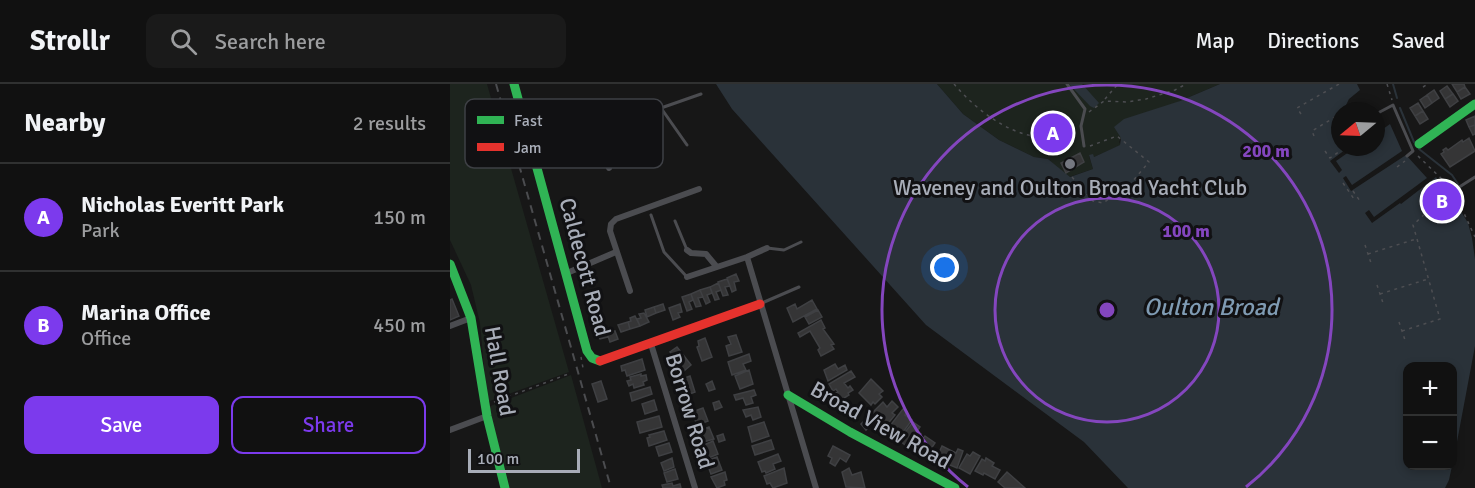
<!DOCTYPE html>
<html lang="en">
<head>
<meta charset="utf-8">
<style>
	body { margin:0; font-family:Signika,sans-serif; background:#1a1a1a; color:#f1f3f6 }
	.controls { position:absolute; right:18px; bottom:18px; display:grid; overflow:hidden; border-radius:12px; box-shadow:0 3px 9px #0003 }
	.controls button { width:54px; height:54px; display:grid; place-items:center; padding:0; border:0; border-bottom:2px solid #303131; background:#111; color:#f1f3f6; font:30px sans-serif }
	.compass { position:absolute; left:881px; top:18px; width:54px; height:54px; border-radius:50%; background:#111; box-shadow:0 3px 9px #0003; rotate:251deg }
	.scale { position:absolute; left:18px; bottom:15px; width:112px; box-sizing:border-box; padding-left:6px; border:3px solid #a8adb8; border-top:0; font-size:16px; line-height:21px; white-space:nowrap; color:#a8adb8; -webkit-text-stroke:4px #111113; paint-order:stroke }
	.you { position:absolute; left:495px; top:184px; width:21px; height:21px; margin:-15px; border:4px solid #fff; border-radius:50%; background:#1a73e8; box-shadow:0 0 0 9px #1a73e833 }
	.badge { display:grid; place-items:center; width:39px; height:39px; border-radius:50%; background:#7c3aed; color:#fff; font-size:20px; font-weight:700 }
	.pin { position:absolute; translate:-50% -50%; border:3px solid #fff; box-shadow:0 2px 6px #0006 }
	.list { margin:0; padding:0; list-style:none }
	h2 { display:flex; justify-content:space-between; align-items:center; height:78px; margin:0; padding:0 24px; font-size:26px }
	h2 small { font-size:20px; font-weight:400; color:#9c9d9f }
	.list li { display:grid; grid-template-columns:39px 1fr auto; gap:18px; align-items:center; box-sizing:border-box; height:108px; padding:0 24px; border-top:2px solid #303131 }
	.list b { display:block; font-size:22px; white-space:nowrap }
	.list p { margin:0; font-size:20px; white-space:nowrap; color:#9c9d9f }
	.list em { font-size:20px; font-style:normal; color:#9c9d9f }
	.actions { display:flex; gap:12px; padding:18px 24px }
	.actions a { flex:1; padding:14px 0; border:2px solid #7c3aed; border-radius:12px; text-align:center; font-size:21px; color:#7c3aed }
	.actions .main { background:#7c3aed; color:#fff }
	.icon { flex:none; width:33px; height:33px; fill:none; stroke:currentColor; stroke-width:2; stroke-linecap:round; stroke-linejoin:round }
	.map { position:relative; flex:none; width:1025px; height:404px; overflow:hidden }
	header { display:flex; align-items:center; gap:36px; box-sizing:border-box; height:84px; padding:0 30px; background:#111; border-bottom:2px solid #303131 }
	header strong { font-size:28px }
	nav { display:flex; gap:33px; margin-inline-start:auto; font-size:21px }
	.search { width:420px; height:54px; background:#1a1a1a; display:flex; align-items:center; gap:15px; box-sizing:border-box; padding:0 21px; border-radius:12px; color:#9c9d9f; font-size:22px }
	main { display:flex }
	aside { flex:1; background:#111 }
	.map>svg:first-child { display:block }
</style>
</head>
<body>
<header>
<strong>Strollr</strong>
<div class="search"><svg class="icon" aria-label="search" viewBox="0 0 24 24"><circle cx="10" cy="10" r="6"/><path d="M15 15l6 6"/></svg>Search here</div>
<nav><a>Map</a><a>Directions</a><a>Saved</a></nav>
</header>
<main>
<aside>
<h2>Nearby<small>2 results</small></h2>
<ul class="list">
<li><span class="badge">A</span><div><b>Nicholas Everitt Park</b><p>Park</p></div><em>150 m</em></li>
<li><span class="badge">B</span><div><b>Marina Office</b><p>Office</p></div><em>450 m</em></li>
</ul>
<div class="actions"><a class="main">Save</a><a>Share</a></div>
</aside>
<div class="map">
<svg width="1025" height="404" viewBox="0 0 1025 404">
	<rect width="100%" height="100%" fill="#171717"/>
	<path fill="#1d241e" d="M0,0H37L119,288L37,318L30,239L21,201L0,156Z
		M487,0H770L730,17L671,54L669,58L671,61L644,73L639,72L643,85L619,93L598,75L584,73L549,56L513,30Z
		M121,291L152,404H60L38,323Z"/>
	<path fill="#2a3239" d="M266,0H487L513,30L549,56L584,73L598,75L620,93L643,85L639,71L643,70L644,73L670,61L671,54L664,43L674,35L730,17L770,0H907L910,6L899,15L893,27H890V63H899L880,77L889,89L892,86L886,77L906,63H926V50L940,40L952,67L902,101L896,92L893,94L901,107L956,71L977,94L924,133L919,126L915,129L922,139L950,119L951,120L986,93L995,106L977,120L983,128L1003,114L1018,139L1022,154L1025,175V262L1003,379L1002,282H958V382H1002L999,396L995,404H678L634,358L476,241L282,25Z
		M619,0H632L649,19L644,24L640,22Z"/>
	<g fill="none" stroke-linecap="round" stroke-linejoin="round">
		<path stroke="#2a3239" stroke-width="2" d="M943,0L947,14
			M950,24L964,58
			M969,65L1002,91L1008,100"/>
	</g>
	<path fill="#353536" stroke="#3f4043" stroke-width="1.5" d="M1002,0H1014L1015,3L1007,8Z
		M997,2L1003,10L995,15L990,7Z
		M1015,3L1020,10L1011,15L1007,8Z
		M984,6L989,14L982,19L977,11Z
		M1003,10L1008,17L1000,23L995,15Z
		M977,11L982,19L975,24L970,16Z
		M968,19L973,27L965,32L960,24Z
		M973,27L978,35L970,40L965,32Z
		M1025,32V41L1019,43L1016,36Z
		M1025,41V50L1023,51L1019,43Z
		M1019,54L1025,67L1000,83L991,70L994,68L993,66L996,64L998,66L1012,56L1013,58Z
		M630,69L634,78L616,89L611,79Z
		M997,110L1000,114L983,126L980,122Z
		M286,190L289,197L284,198L286,206L282,208L277,194Z
		M277,195L280,202L275,203L278,211L273,212L268,198Z
		M268,199L271,206L266,208L269,215L265,216L260,203Z
		M260,203L262,209L257,211L260,218L256,220L250,206Z
		M250,206L253,213L248,214L251,222L246,223L241,210Z
		M241,210L243,216L239,218L242,225L237,227L232,213Z
		M2,215L9,232L0,236V216Z
		M362,216L367,225L343,238L337,224L345,220L347,225Z
		M213,220L215,226L206,229L204,223Z
		M230,220L232,228L228,229L230,233L223,236L219,224Z
		M204,223L206,229L197,233L195,226Z
		M368,226L372,233L359,240L355,233Z
		M194,229L199,238L190,242L187,235L191,234L189,230Z
		M185,232L190,242L180,245L178,238L181,237L180,234Z
		M371,236L375,244L373,245L384,260L381,261L384,265L371,272L368,266L370,264L360,247L350,253L348,249Z
		M178,238L180,245L171,248L168,241Z
		M155,244L158,253L150,255L145,248Z
		M165,247L168,255L160,258L157,249Z
		M286,251L292,268L279,272L276,262L281,260L278,253Z
		M255,254L262,273L252,277L247,263L249,262L248,257Z
		M227,263L241,281L234,287L220,268Z
		M299,270L301,277L293,280L296,286L282,291L278,278Z
		M192,275L195,286L177,292L175,286L172,287L171,282Z
		M385,280L388,285L395,281L397,286L378,297L374,286Z
		M299,286L303,300L290,305L285,292Z
		M401,287L405,293L394,299L398,304L400,302L403,306L398,309L399,311L380,323L376,315L388,308L386,305L383,307L379,300Z
		M191,290V292L196,291L197,296L193,298L194,301L184,304L183,300L179,302L177,297L181,296L180,293Z
		M240,292L245,308L237,311L232,295Z
		M421,295L433,307L429,310L432,313L425,320L423,318L421,321L409,309Z
		M151,297L157,315L148,318L142,300Z
		M262,297L265,305L259,307L256,300Z
		M200,303L202,310L182,317L180,309Z
		M304,306L306,311L301,313L303,319L296,321L293,314L286,316L284,311Z
		M204,316L207,326L195,330L192,320Z
		M269,317L272,323L265,326L263,319Z
		M442,317L448,323L442,329L445,331L436,342L430,337L433,334L430,331L416,346L411,340L433,318L437,323Z
		M308,323L311,333L303,336L301,331L296,333L293,326Z
		M253,324L258,337L247,341L242,328Z
		M453,325L457,328L455,331L462,336L448,355L436,347Z
		M209,332L212,343L190,349L187,338Z
		M314,338L319,352L302,358L298,343Z
		M463,338L470,343L467,347L471,350L466,357L461,354L455,361L449,356Z
		M259,343L264,355L253,358L249,347Z
		M214,347L217,356L199,362L197,354L200,353L199,351Z
		M273,350L275,356L269,358L267,352Z
		M475,352L485,359L476,372L470,369L474,363L469,360Z
		M321,356L324,365L305,371L302,362Z
		M263,357L268,370L256,375L254,369L257,368L254,361Z
		M219,359L222,368L209,372L206,363Z
		M383,362L400,371L396,378L390,374L385,382L380,379L382,374L378,372Z
		M492,362L502,367L495,379L486,375Z
		M508,365L513,367L507,384L495,379L502,367L506,369Z
		M523,368L530,372L520,390L509,384L517,370L520,372Z
		M328,370L331,377L323,380L325,385L316,389L315,387L312,388L308,378Z
		M267,373L272,386L261,390L256,377Z
		M222,374L224,383L214,387L211,379Z
		M536,374L544,379L542,382L550,386L545,395L534,389L533,391L525,387L532,375L535,377Z
		M334,384L337,399L323,404L320,399L317,400L314,392Z
		M399,384L402,391L411,388L415,404L396,403L392,388Z
		M225,385L228,395L217,398L214,389Z
		M275,388L277,396L274,397L275,401L267,404L261,393Z
		M557,388L575,404H555L548,398Z
		M222,399L223,402L230,400L231,404H213L212,401Z"/>
	<g fill="none" stroke-linecap="round" stroke-linejoin="round">
		<path stroke="#4d4e52" stroke-width="1.5" stroke-dasharray="3 4.5" stroke-linecap="butt" d="M504,0C531,32 582,70 625,45
			M937,0L942,16
			M973,3L978,0
			M655,15L668,0
			M639,28L654,17L677,18L696,15L725,6L736,0
			M851,30L847,24L889,0
			M864,52L862,47L890,30
			M640,62L667,52L699,78L681,99
			M875,67L880,74L896,63
			M968,72L999,102
			M947,83L955,77
			M622,93L643,117L653,119L663,112
			M893,99L904,115
			M903,107L910,117
			M1005,110L1025,153
			M915,161L921,179
			M918,170L966,155
			M927,201L933,219
			M930,210L978,195
			M949,238L955,256
			M952,247L990,235L963,141L978,127V121L997,107
			M131,273L133,284
			M44,318L121,289"/>
		<path stroke="#4b4c50" stroke-width="3" d="M617,0L635,25L631,42L634,62
			M211,24L237,61
			M926,30L943,21L963,67L957,72
			M179,42L194,70
			M177,43L211,24L251,10
			M1003,107L1025,93
			M201,131L214,168L237,193
			M225,137L237,166
			M317,164L334,166L351,158
			M312,219L349,203"/>
		<path stroke="#4b4c50" stroke-width="6" d="M149,57L159,84
			M84,70L122,65L149,57L177,43
			M237,166L241,169L256,170L266,182
			M297,173L366,404
			M117,189L166,168
			M237,193L297,173L317,164
			M180,207L160,147L161,140L166,135L249,105
			M0,242L21,234
			M201,260L245,404
			M0,346L37,332"/>
		<path stroke="#30b455" stroke-width="9" d="M64,0L137,267L142,274L150,277
			M969,60L1025,20
			M0,180L21,234L37,332L55,404
			M338,311L400,348L505,404"/>
		<path stroke="#e5322d" stroke-width="9" d="M150,277L310,220"/>
		<path stroke="#4b4c4f" stroke-width="2" stroke-dasharray="8 6" stroke-linecap="butt" d="M46,0L161,404"/>
	</g>
	<g fill="none" stroke="#8446be" stroke-width="3">
		<circle cx="657" cy="226" r="112"/>
		<path d="M518 403A225 225 0 1 1 796 403"/>
	</g>
	<circle fill="#757880" stroke="#111113" stroke-width="2" cx="620" cy="80" r="6"/>
	<g text-anchor="middle" dominant-baseline="central" stroke-width="6" stroke-linejoin="round" paint-order="stroke">
		<g font-size="22" fill="#a8adb8" stroke="#111113">
			<text x="620" y="103">Waveney and Oulton Broad Yacht Club</text>
		</g>
		<g font-size="22" fill="#a8adb8" stroke="#111113">
			<text transform="translate(135 183) rotate(75)">Caldecott Road</text>
			<text transform="translate(50 287) rotate(80)">Hall Road</text>
			<text transform="translate(240 327) rotate(73)">Borrow Road</text>
			<text transform="translate(431 341) rotate(29)">Broad View Road</text>
		</g>
		<g font-size="24" font-style="italic" fill="#7f9bb3" stroke="#111113">
			<text x="761" y="223">Oulton Broad</text>
		</g>
	</g>
	<rect x="15" y="15" width="198" height="69" rx="9" fill="#111113" stroke="#3e4045" stroke-width="1.5"/>
	<rect x="27" y="32" width="27" height="8" fill="#30b455"/>
	<rect x="27" y="59" width="27" height="8" fill="#e5322d"/>
	<g font-size="16" fill="#a8adb8">
		<text x="64" y="42">Fast</text>
		<text x="64" y="69">Jam</text>
	</g>
	<circle cx="657" cy="226" r="9" fill="#8446be" stroke="#111113" stroke-width="3"/>
	<g font-size="18" text-anchor="middle" font-weight="bold" fill="#8446be" stroke="#111113" stroke-width="6" stroke-linejoin="round" paint-order="stroke">
		<text x="816" y="73">200 m</text>
		<text x="736" y="153">100 m</text>
	</g>
</svg>
<div class="controls">
<button>+</button>
<button>−</button>
</div>
<svg class="compass" viewBox="-18 -18 36 36"><path d="M0-13l5 13h-10z" fill="#e53935"/><path d="M0 13l5-13h-10z" fill="#9c9d9f"/></svg>
<div class="scale">100 m</div>
<div class="you"></div>
<div class="pin badge" style="left:603px;top:49px">A</div>
<div class="pin badge" style="left:992px;top:117px">B</div>
</div>
</main>
</body>
</html>
